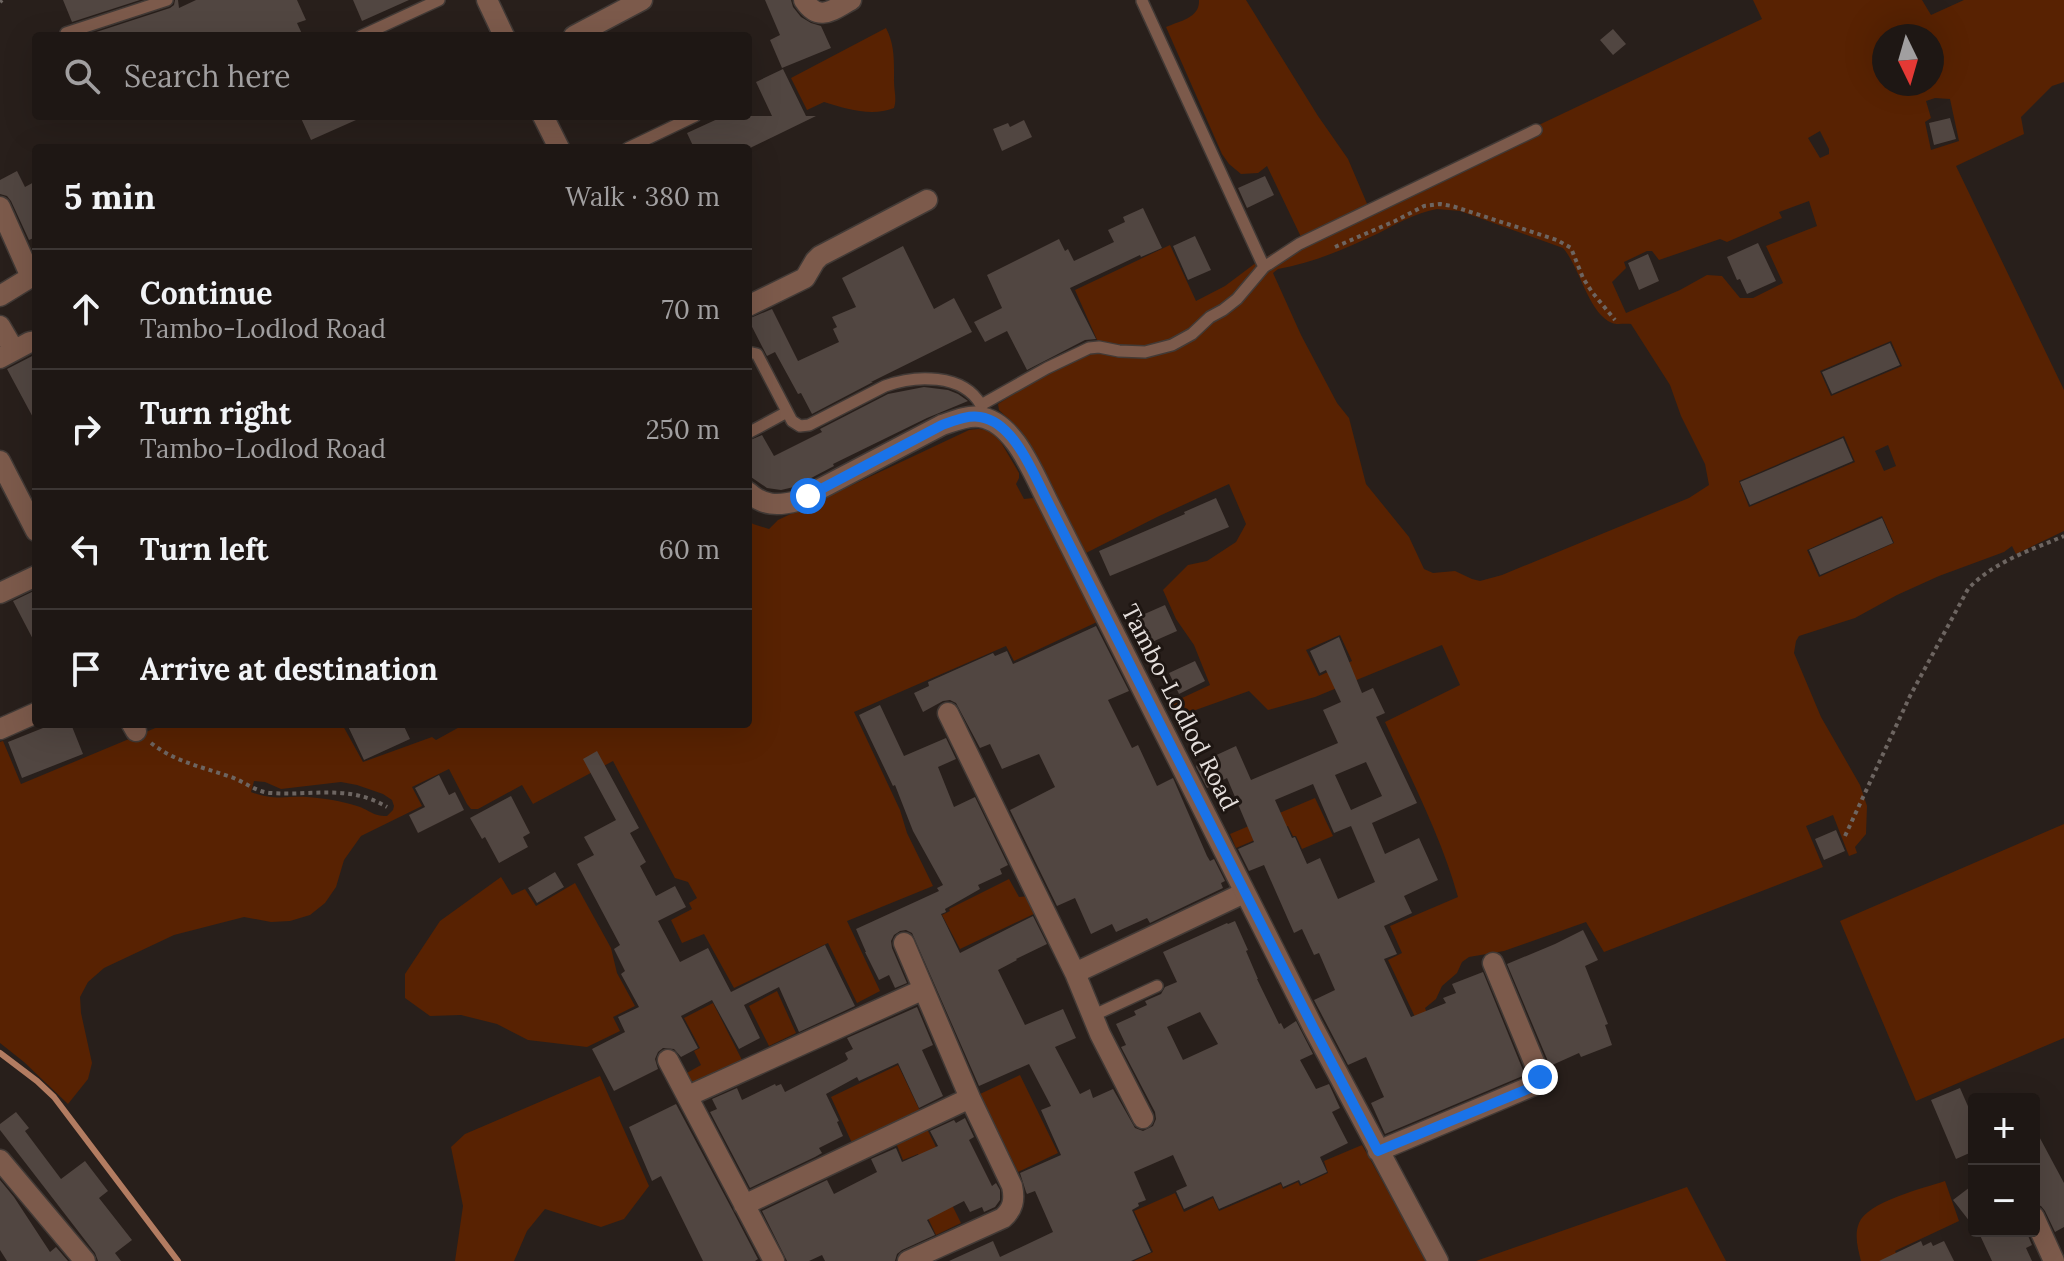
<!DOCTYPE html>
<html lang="en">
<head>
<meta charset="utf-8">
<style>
	body { margin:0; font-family:Lora,serif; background:#26201d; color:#f1f3f6 }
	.controls { position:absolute; right:24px; bottom:24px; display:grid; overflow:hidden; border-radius:8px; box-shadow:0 8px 32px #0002 }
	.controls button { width:72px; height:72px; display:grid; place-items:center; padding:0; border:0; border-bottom:2px solid #3c3634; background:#1e1714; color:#f1f3f6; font:40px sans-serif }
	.compass { position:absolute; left:1872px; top:24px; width:72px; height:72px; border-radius:50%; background:#1e1714; box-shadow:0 8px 32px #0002; rotate:175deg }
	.stop { position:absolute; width:24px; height:24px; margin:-18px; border:6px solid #1a73e8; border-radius:50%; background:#fff }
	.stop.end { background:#1a73e8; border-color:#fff; box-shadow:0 2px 8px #0008 }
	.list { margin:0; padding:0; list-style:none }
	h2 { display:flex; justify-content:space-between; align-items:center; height:104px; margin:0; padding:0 32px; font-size:34px }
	h2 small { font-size:26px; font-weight:400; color:#a19fa0 }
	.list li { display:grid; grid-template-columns:52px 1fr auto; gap:24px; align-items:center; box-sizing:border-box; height:120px; padding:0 32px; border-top:2px solid #3c3634 }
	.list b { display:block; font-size:30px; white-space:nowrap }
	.list p { margin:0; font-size:26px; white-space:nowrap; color:#a19fa0 }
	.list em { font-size:26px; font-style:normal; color:#a19fa0 }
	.icon { flex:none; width:44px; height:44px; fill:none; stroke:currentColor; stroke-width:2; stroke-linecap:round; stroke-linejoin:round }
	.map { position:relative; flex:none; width:2064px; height:1261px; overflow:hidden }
	.search { position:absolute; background:#1e1714; box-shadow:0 8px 32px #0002; left:32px; top:32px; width:720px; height:88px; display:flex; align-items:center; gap:20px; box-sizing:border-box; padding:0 28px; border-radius:8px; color:#a19fa0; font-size:30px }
	.panel { position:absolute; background:#1e1714; box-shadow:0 8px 32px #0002; left:32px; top:144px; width:720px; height:584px; border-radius:8px }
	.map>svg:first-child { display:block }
</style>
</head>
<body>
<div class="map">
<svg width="2064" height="1261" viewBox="0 0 2064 1261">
	<rect width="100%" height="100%" fill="#281f1b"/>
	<path fill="#582202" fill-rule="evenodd" d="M1199,0H1246L1318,116L1348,159L1368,206L1762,19L1753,0H1922L1931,15L1964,0H2064V82L2052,86L2021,117L2024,134L1956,166L2064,390V531L2016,554L2012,546L2004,552L1939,576L1897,595L1855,618L1799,636L1796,641L1794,653L1821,717L1860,785L1867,806L1866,834L1855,847L1857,853L1849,856L1833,815L1806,826L1823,867L1816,870L1604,952L1586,922L1504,951L1469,957L1462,962L1457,973L1442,986L1436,999L1425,1008L1435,1033L1424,1036L1388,960L1402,953L1390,926L1458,897C1441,836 1411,779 1385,722L1460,685L1442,645L1315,697L1268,710L1249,691L1176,717L1169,704L1210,685L1194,645L1176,619L1163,590L1188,565L1207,561L1236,542L1246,524L1229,484L1157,517L1086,553L1031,447L1020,430L999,410L998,404L1098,342L1075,290L1170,245L1196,301L1225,286L1257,262L1301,237L1267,166L1258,173L1241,174L1229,164L1222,154L1166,27C1180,21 1200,18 1199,0ZM1884,36H1932V84H1884ZM1935,98L1950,99L1959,141L1931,150L1925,122L1931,118L1926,101ZM1820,131L1829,149V154L1820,158L1808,138ZM1809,201L1817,226L1766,246L1783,283L1753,298H1740L1722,276L1707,275L1680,290L1626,313L1612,282L1626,268L1624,262L1647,251H1652L1659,260L1720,239L1727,242L1782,218L1779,212ZM1437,209L1460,211L1563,248C1580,267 1588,313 1612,323C1617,325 1625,323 1631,324L1670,385L1681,416L1705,464L1709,485L1689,498L1502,575L1480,581L1472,579L1455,571L1433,573L1424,569L1409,537L1366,484L1349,418L1337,403L1301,335L1273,273L1278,269C1313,263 1347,248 1379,233C1398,223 1416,213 1437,209ZM1891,341L1902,366L1831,396L1820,371ZM1844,436L1855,462L1749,507L1739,481ZM1888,445L1896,466L1884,471L1875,451ZM1882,516L1894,543L1819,577L1807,550ZM1340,635L1352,661L1319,676L1306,650Z
		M886,28C895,45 894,62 894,81C894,91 897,99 894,108C872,117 846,109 824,102L807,110L791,78Z
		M978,429L990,430L999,439L1019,473V478L1016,484L1024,499L1034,498L1097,622L1014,661L1006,646L854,712L900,810L907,833L933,886L847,921L880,991L857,1003L828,943L734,988L704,934L682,943L671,920L692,909L689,903L697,898L688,882L675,878L613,761L533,804L522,785L478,809H471L467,804L449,769L412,787L422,806L361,836L344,860L336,887L325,903L310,915L290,921L271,922L244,917L174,935L104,968L88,982L80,997L81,1013L92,1063L88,1079L68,1104L24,1062L0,1043V742L3,741L21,784L165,724H342L363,762L432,737L436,740L465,724H748V519L753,524L769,529L778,520L969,430ZM254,781L265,782L281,789L341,782L357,785L383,794L392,800L394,806L393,810L387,816C372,816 370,810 357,806C342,801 323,798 307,797C285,796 275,801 251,792Z
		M1315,798L1333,836L1302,849L1296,836H1293L1288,826L1236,848L1230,834Z
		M2064,824V1038L1916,1101L1840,921Z
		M501,877L512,895L525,889L536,906L575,883L611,948L617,973L635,1006L613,1017L620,1031L587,1047L528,1040L497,1024L461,1015L430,1016L405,998V974L440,921Z
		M1009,879L1019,897L1030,896L1038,912L960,949L942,915L950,911L949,909Z
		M777,991L796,1033L769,1046L749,1006Z
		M713,1003L742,1060L696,1081L691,1082L685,1074L701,1065L694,1051L700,1048L684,1018Z
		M898,1065L920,1111L852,1143L831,1097Z
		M1020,1075L1058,1153L1018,1172L980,1094Z
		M600,1076L649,1186L624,1219L601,1227L545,1209L527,1231L514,1261H455L463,1206L451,1147L465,1134Z
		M927,1129L947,1169L946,1193L961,1223L936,1235L926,1214L923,1166L918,1154L903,1160L896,1143Z
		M1362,1145L1427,1261H1134L1153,1252L1134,1211L1175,1193L1184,1212L1213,1198L1219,1211L1281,1184L1283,1189L1298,1182L1300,1186L1328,1173L1324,1161Z
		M1945,1181L1959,1221L1895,1251L1900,1261H1861C1858,1249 1854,1235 1859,1223C1867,1202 1924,1188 1945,1181Z
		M1687,1187L1726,1261H1476Z"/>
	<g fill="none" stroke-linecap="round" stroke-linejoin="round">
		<path stroke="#b37c61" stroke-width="6" d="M0,1053L37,1081L54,1097L178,1261"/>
	</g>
	<path fill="#514641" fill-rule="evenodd" d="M63,0H140L72,22Z
		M175,0H178L179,8L196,0H297L306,20L297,23L303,36H84L170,8L174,5Z
		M353,0H409L362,21Z
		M765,0H791L793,7L801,17L811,23L821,26L831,48L782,68L770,40L780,35Z
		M1613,29L1626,44L1613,55L1600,40Z
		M783,69L806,116H816L750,148H694L687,133L724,116H772L756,82Z
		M300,116H365L311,140Z
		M1950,118L1956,139L1934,145L1929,123Z
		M1024,120L1032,137L1002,151L993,129L1008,123L1010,127Z
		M17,171L25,187L36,181V237L29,240L11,201L7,196L0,194V180Z
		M1265,176L1274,195L1247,208L1238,188Z
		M1143,208L1162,248L1141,257L1140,255L1070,288L1096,339L1085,340L1027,370L1007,331L985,342L974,322L1002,308L987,275L1059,239L1065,251L1068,249L1074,261L1114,242L1108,230L1125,222L1123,217Z
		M1195,236L1211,270L1188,280L1173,246Z
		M1758,243L1776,281L1747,294L1740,279L1737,280L1727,257Z
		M903,246L934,309L954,298L972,332L871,382H873L812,414L801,393L798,394L775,352L767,356L748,319L772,309L798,361L839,342L833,329L837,327L832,317L856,307L842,278Z
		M1648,254L1659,281L1639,290L1628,263Z
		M1890,343L1900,365L1832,394L1822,372Z
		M36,354V423L7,369Z
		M924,387L948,390L958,394L968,401L927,418L833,464L834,466L794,487L781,490L767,488L748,475V441L762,435L774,456L822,432L820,429L888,394Z
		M1843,438L1853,461L1750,505L1740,482Z
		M1216,498L1229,527L1110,576L1099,551L1185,514L1184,512Z
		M1882,518L1893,543L1820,575L1809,550Z
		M36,590V645L13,601Z
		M1165,605L1177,631L1152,642L1140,616Z
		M1096,626L1129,691L1108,700L1132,748L1138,745L1157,786L1173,778L1207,856L1210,861L1214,859L1225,881L1221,883L1223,888L1150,923L1147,918L1116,932L1112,924L1091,934L1075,898L1057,906L1010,810L1055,787L1039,754L1002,769L990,744L980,748L956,703L950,700L943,701L923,712L914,693L929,686L928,682L993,653L995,656L1007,651L1013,664Z
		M1339,637L1362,693L1373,688L1385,713L1376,717L1417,803L1372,823L1385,854L1419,838L1438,880L1404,896L1412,913L1384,926L1397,954L1384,959L1411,1017L1446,1003L1443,998L1456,993L1452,984L1483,972L1525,1075L1385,1134L1371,1103L1384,1097L1366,1057L1348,1065L1314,1000L1335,990L1319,953L1314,955L1302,929L1294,933L1264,865L1249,871L1238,849L1254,842L1227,778L1207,788L1196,767L1197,764L1236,746L1251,780L1338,743L1323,710L1341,702L1326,670L1320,673L1310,651ZM1366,762L1382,796L1351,810L1335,775ZM1313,784L1334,833L1351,826L1375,882L1338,899L1320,858L1307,864L1295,837L1292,838L1275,800Z
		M1195,661L1205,681L1179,694L1169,673Z
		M880,705L904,756L946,738L956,759L938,767L954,807L975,797L1008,865L1000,869L1002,874L978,885L980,889L945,909L946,912L941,914L960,953L1033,916L1047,944L1016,959L1017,960L998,970L1025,1025L1063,1009L1076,1038L1055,1047L1080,1094L1090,1089L1093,1098L1113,1089L1135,1128L1143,1131L1153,1126L1156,1119L1155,1112L1121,1047L1126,1045L1116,1024L1136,1015L1134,1011L1147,1005L1145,1001L1161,994L1165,987L1177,982L1163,952L1227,923L1228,924L1235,921L1248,950L1246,951L1258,979H1257L1279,1024L1281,1023L1284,1029L1296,1021L1313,1054L1300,1060L1316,1089L1329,1084L1340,1108L1332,1112L1348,1143L1320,1157L1327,1172L1301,1184L1299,1180L1283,1187L1281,1182L1219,1209L1213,1196L1184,1209L1176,1191L1187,1186L1173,1155L1134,1172L1146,1200L1138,1203L1139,1206L1132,1210L1151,1252L1131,1261H949L993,1241L1000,1257L1053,1232L1035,1191L1027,1194L1026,1192L1020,1173L1061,1155L1041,1110L1051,1106L1029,1064L979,1086L912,933L906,930L900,931L894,935L891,941L892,948L907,983L895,988L889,975L879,980L865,952H866L856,929L939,891L937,888L943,885L913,831L895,785L893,786L859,715ZM1200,1012L1218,1044L1183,1060L1167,1027Z
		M53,724H71L83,754L22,778L8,742Z
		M347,724H403L410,739L364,760Z
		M597,751L639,828L630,833L646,862L640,866L656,896L675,886L686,907L658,921L680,962L708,948L731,992L825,945L855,1006L799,1032L779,987L744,1005L760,1038L739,1049L712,1000L681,1016L698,1048L681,1057L674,1049L663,1048L658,1052L655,1059L658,1069L614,1091L592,1049L625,1032L618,1017L639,1007L621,974L625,971L614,949L620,945L577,864L594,855L584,837L616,820L583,759Z
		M439,775L449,795L455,792L464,810L418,833L409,815L425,807L415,788Z
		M511,796L530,833L523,837L528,847L499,863L485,837L482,839L470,818Z
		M1836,830L1845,851L1824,860L1815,839Z
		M555,872L564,887L537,903L528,888Z
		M1583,930L1598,960L1585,966L1608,1024L1605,1025L1612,1045L1581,1057L1579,1053L1550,1066L1507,964L1555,944Z
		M917,1007L933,1045L922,1050L943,1096L919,1108L898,1063L859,1081L857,1077L826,1094L839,1121L837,1122L843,1136L819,1148L822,1153L815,1157L750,1188L710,1112L717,1109L712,1099L737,1088L742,1100L775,1084L776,1086L781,1084L785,1092L846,1061L848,1059L845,1053L853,1049L847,1038Z
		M1960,1088L1974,1120V1151L1956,1159L1931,1100Z
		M676,1104L733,1211L758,1259L755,1261H703L661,1176L652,1181L629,1127Z
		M16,1112L29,1128L25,1131L61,1179L85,1161L108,1191L99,1198L132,1240L115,1253L121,1261H98L95,1253L0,1130V1124Z
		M965,1118L974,1137L969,1140L992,1186L996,1183L1000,1190V1200L995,1207L984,1212L982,1207L970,1212L964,1201L927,1220L935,1235L902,1250L897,1254L895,1261H825L822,1255L809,1261H787L762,1211L827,1180L834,1194L877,1172L871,1159L896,1148L902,1162L938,1146L930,1131L954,1120L956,1123Z
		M2034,1127L2064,1183V1227L2055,1232L2045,1211L2041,1206L2034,1204Z
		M0,1180L14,1197L50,1252L56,1247L68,1261H7L0,1250Z
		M1974,1184V1227L1953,1200Z
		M1978,1231H2026L2032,1245L2026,1248L2032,1261H1992Z
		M1921,1241L1923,1246L1931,1242L1933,1246L1944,1241L1954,1261H1879Z"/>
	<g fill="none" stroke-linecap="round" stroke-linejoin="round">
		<g stroke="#423a36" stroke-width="14">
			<path id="service" d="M1142,1L1264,267
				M66,33L167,0
				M361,36L439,0
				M628,148L695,116
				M748,352L757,354L792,421L800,426L809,425L885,386C915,375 963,373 981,405L1047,368L1089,348L1099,347L1119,351L1145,352L1172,345L1192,334L1210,317L1223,310L1237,299L1264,267L1299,244L1536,130
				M748,433L787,412
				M1092,1016L1157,986"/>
		</g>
		<g stroke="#423a36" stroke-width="23">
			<path id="minor" d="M804,0C819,23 832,10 851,0
				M574,36L642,0
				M0,207L31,277L0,296
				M748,306L805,278L815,261L820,256L927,200
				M0,326L14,350
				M0,358L30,342L36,341
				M0,461L36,531
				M0,593L36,576
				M948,713L1075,973L1100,1034L1143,1118
				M132,724L136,731
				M0,729L36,713
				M904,943L970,1098L1012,1186C1015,1200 1013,1209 1003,1218L908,1261
				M1075,973L1244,893
				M668,1060L774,1261
				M688,1096L922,990
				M1378,1151L1537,1084L1539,1074L1493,963
				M0,1160L85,1261
				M744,1205L970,1098
				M2034,1217L2054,1261"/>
		</g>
		<g stroke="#423a36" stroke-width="23">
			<path id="tertiary" d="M487,0L504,36
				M543,116L559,148
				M748,492C763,506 778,506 797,501L942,425C954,421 967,415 980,417C1014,422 1033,473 1047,500L1313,1027L1438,1261"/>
		</g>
		<path stroke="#6d6561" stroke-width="4" stroke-dasharray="4 4" stroke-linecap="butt" d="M0,2L2,0
			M1335,247L1395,221L1424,206L1440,204L1452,206L1557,240L1571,248L1583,278L1592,292L1615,320
			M151,743C175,762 203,767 231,777C245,782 256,792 271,793C313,796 348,784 387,807
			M1845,836L1910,696L1968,589C1993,562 2031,550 2064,536"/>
		<use href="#service" stroke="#7c5a4b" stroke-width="11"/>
		<use href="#minor" stroke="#7c5a4b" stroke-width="20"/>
		<use href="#tertiary" stroke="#7c5a4b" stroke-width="20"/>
	</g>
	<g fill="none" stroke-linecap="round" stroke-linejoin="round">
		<path stroke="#1a73e8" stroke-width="10" d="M808,496L942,425C954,421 967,415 980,417C1014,422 1033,473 1047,500L1313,1027L1378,1151L1535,1086L1540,1077"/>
	</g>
	<g text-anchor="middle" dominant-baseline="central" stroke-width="6" stroke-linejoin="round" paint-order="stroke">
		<g font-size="24" fill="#e5dfdc" stroke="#1e1612">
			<text transform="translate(1180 707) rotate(63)">Tambo-Lodlod Road</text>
		</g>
	</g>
</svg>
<div class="controls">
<button>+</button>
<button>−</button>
</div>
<svg class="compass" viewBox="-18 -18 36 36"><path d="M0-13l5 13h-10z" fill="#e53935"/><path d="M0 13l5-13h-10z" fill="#a19fa0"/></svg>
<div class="stop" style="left:808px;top:496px"></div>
<div class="stop end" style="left:1540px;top:1077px"></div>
<div class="search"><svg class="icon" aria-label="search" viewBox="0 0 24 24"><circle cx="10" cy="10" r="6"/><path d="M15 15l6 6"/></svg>Search here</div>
<section class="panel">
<h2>5 min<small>Walk · 380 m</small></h2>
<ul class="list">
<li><svg class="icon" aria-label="ahead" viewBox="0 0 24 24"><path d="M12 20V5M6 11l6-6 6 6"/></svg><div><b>Continue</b><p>Tambo-Lodlod Road</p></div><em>70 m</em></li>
<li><svg class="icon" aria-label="right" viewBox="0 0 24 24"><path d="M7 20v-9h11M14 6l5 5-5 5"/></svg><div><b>Turn right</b><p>Tambo-Lodlod Road</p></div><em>250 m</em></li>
<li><svg class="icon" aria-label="left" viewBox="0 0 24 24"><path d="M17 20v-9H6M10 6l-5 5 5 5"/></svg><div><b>Turn left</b></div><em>60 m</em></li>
<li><svg class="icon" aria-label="arrive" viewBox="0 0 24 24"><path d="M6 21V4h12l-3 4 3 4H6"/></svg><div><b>Arrive at destination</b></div></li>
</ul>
</section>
</div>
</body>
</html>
